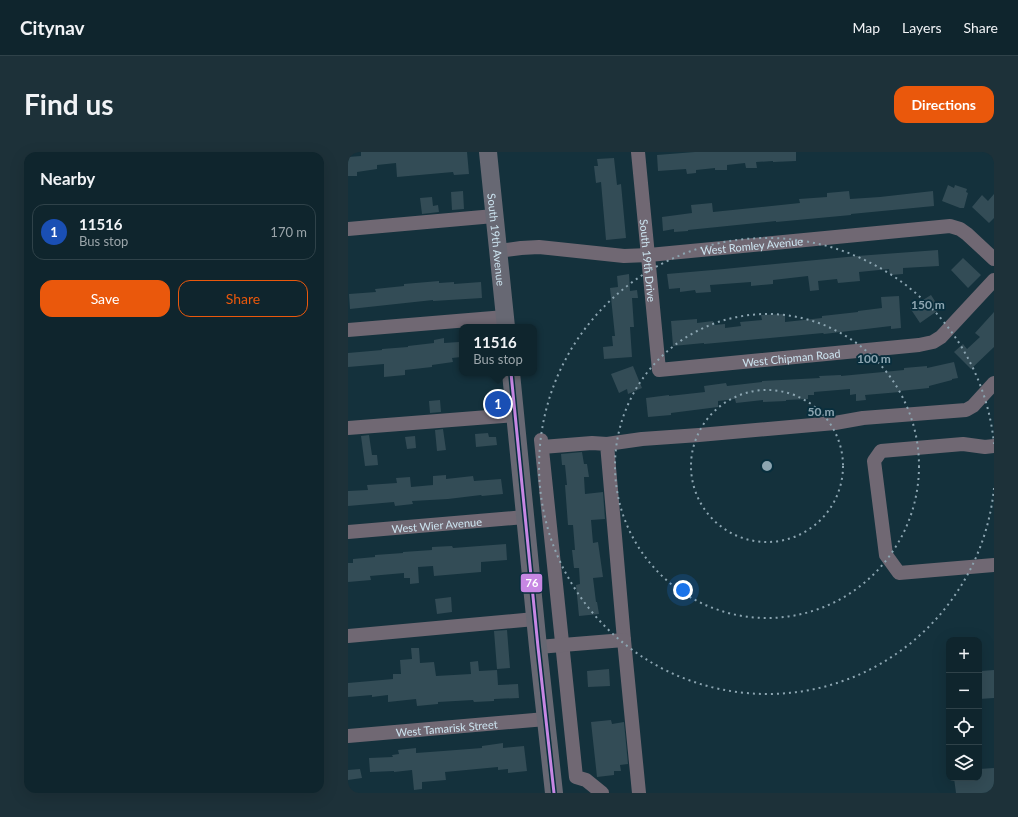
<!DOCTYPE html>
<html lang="en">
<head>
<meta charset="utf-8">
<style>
	body { margin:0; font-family:Lato,sans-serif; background:#1d3139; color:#f1f3f6 }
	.controls { position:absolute; right:12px; bottom:12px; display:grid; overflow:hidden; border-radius:8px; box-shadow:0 4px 16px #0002 }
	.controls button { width:36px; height:36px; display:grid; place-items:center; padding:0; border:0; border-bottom:1px solid #2f4249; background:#0f252d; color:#f1f3f6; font:20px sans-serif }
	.you { position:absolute; left:335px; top:438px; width:14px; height:14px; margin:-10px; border:3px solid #fff; border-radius:50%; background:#1a73e8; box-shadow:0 0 0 6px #1a73e833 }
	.badge { display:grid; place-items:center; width:26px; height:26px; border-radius:50%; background:#ea580c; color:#fff; font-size:13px; font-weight:700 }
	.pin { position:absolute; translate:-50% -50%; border:2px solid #fff; box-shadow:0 1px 4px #0006 }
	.popup { position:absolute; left:111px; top:172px; width:78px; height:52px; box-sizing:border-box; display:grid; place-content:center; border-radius:8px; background:#0f252d; filter:drop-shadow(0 1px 3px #0005); font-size:13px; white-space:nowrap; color:#9ba5aa }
	.popup b { font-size:15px; color:#f1f3f6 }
	.popup::after { content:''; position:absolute; left:50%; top:100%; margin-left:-8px; border:8px solid transparent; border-top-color:#0f252d }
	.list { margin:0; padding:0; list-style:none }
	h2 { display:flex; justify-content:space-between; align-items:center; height:52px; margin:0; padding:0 16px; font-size:17px }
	h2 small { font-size:13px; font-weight:400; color:#9ba5aa }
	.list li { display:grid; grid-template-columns:26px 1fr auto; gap:12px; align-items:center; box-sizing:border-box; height:56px; margin:0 8px 8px; padding:0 8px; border:1px solid #2f4249; border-radius:12px }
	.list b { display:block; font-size:15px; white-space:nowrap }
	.list p { margin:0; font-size:13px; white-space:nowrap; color:#9ba5aa }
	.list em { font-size:13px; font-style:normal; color:#9ba5aa }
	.actions { display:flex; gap:8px; padding:12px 16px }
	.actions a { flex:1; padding:9px 0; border:1px solid #ea580c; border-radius:12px; text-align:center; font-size:14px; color:#ea580c }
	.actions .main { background:#ea580c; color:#fff }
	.icon { flex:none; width:22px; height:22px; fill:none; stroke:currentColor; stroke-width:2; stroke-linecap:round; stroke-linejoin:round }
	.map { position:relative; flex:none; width:646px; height:641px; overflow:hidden; border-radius:12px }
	header { display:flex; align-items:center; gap:24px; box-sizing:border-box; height:56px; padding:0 20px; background:#0f252d; border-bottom:1px solid #2f4249 }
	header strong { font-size:19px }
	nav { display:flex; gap:22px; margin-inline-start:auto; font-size:14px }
	.intro { display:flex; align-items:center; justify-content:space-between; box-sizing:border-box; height:96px; padding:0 24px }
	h1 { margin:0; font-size:28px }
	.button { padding:10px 18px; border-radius:12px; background:#ea580c; color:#fff; font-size:14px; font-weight:700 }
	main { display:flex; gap:24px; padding:0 24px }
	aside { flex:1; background:#0f252d; border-radius:12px; box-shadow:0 4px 16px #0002 }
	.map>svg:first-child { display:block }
</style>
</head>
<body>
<header>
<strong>Citynav</strong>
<nav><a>Map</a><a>Layers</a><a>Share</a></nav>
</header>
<div class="intro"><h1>Find us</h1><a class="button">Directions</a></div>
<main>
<aside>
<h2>Nearby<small></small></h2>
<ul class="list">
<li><span class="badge" style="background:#1a4fb4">1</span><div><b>11516</b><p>Bus stop</p></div><em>170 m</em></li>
</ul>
<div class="actions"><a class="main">Save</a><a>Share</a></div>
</aside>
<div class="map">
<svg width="646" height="641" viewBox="0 0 646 641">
	<rect width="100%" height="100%" fill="#14313c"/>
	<path fill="#334c56" d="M13,0H119L121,22L106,23L105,20L49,25L48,11L29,13V17L9,20V24H0V5L13,4Z
		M347,0H448V9L425,10V9L408,10L409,16H398L397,11L379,13V18H367V16L348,18V21L339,22L338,17L310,19L309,3Z
		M266,6L269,33L273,32L278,86L258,88L253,30L248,31L246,14H250L249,7Z
		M600,33L606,36L607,33L619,37L618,40L620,41L616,56H612L594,49Z
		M115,39L116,57L104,58L103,40Z
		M501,39L502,47L532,45L585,39L586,54L503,62V63L428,70V69L340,78V79L326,80V77L315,79L314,65L344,61L343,53L364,51L365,60L452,51L451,47L479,45V41Z
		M646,42V66L641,71L624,55L634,43L640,49Z
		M84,45L85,54L90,53L91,60L74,62L72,46Z
		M590,98L591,114L555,116V122L542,123L541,117L511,120L512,129L490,131L489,127L470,129L471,138L462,139L460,124L425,128V132L403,134V130L362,133L363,140L348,141L347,138L332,140V136L321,137L319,122L376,117L509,104Z
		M615,106L633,123L620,136L603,118Z
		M281,122L282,139L289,138L290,146H284L286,175H282L284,205L256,207L255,195L265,194L264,184H267L262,136L270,135L269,124Z
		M91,129V131L106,130V132L133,130L134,146L85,149V148L2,157L1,142L28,140L27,137L56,134V132Z
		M583,143L592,157L572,171L562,156Z
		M551,144L553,176L543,177V174L476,182L475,181L356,192V191L325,194L323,169L349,167V171L365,169L366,173L377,172V176L393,174L392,170L414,168L413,163L437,162V170L474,166V164L510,160V159L534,156L533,145Z
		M646,160V195L623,217L606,200L615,192L619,197L632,185L627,181Z
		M96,186V191L111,190L113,205L104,206L105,210L84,213V215L57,218V223L36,225V212L0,215V201L34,198V197L60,195V194L86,191V188Z
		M606,210L610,226L604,227V228L581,234V236L552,239V240L517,243L518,248L508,249V242L502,243V237L466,240V243H460V247L438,248V249L415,250V248L388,251L387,247L370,249V255L323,261V263L300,265L298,246L321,243V244L357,240L356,234L378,231L379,234L414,230V229L472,226L471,224L493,223V224L556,218V216L579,214V216Z
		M285,214L294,236L280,242L279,237L271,241L263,222Z
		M92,248L93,260L82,261L81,249Z
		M95,277L98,298L89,299L87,278Z
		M140,281L141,285H148L149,293L128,295L127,282Z
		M21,283L24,303H29L30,313L17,314L13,284Z
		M67,284L68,296L59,297L57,285Z
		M234,300L236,312H239L241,325H236L237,342L255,340L257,367L243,368L245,391L250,390L255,425L245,426L248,450H249L251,462L231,464L228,433L232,432L231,416H226L224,398H227L225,373H220L217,333H219L217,313H214L213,302Z
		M98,323V327L125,324L126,329L153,327L155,342L134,344L133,343L100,347L64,349L65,352L47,354L46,350L0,354V339L20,338L19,333L49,331L48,326L62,325L63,335L85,333V324Z
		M158,392L159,408L133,410V420L86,424L85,414L70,415L71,431L62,432V426H56V421L22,424L23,428L0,430V411H5V407L27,405V403L55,401V400L84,398V395L104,394L105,396Z
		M103,445L104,460L89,462L87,447Z
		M159,478L162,516L149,517L146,479Z
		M63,496H71L72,511L86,510L88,524L123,522L122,510L130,509L131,519L149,518L150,533L170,532L171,546L146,547V549L126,550L125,548L90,550V552L69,554L68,547L40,550V543L24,545V543L0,545V531L45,527V522H53L52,508L64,507Z
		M261,517L262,534L240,535L239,519Z
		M646,518V546L631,547V536H634L633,519Z
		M263,568L264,572L276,570L280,612L272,613L273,619H266V623L249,625L243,570Z
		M155,591V596L176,594L179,619L160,621V617L150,618V615L97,620L98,628L74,630V637L66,638L64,618L46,620V619L22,620L21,606L45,605L44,603L51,602L50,598L68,596V601L95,599L134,596V594Z
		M646,616V641H608L606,626H631V617Z
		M12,617L14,626L0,628V618Z"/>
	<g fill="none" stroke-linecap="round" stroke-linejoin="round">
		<g stroke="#706873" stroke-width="14">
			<path id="s1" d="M290,0L311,218L571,193L585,190L593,185L646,128"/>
			<path d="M0,77L146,64"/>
			<path id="s2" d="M150,99L173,96L191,95L276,104L301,103L602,74L612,77L619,82L646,107"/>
			<path d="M0,178L157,165"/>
			<path d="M0,276L167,263"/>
			<path d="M193,288L228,625L238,628L254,641"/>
			<path d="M259,292L294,287L351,283L487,271L515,266L618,258L625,254L646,231"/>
			<path d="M646,294L637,295L615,292L533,299L526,309L538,403L551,421L646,413"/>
			<path d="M194,295L244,291L259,292L276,488L291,641"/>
			<path id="s3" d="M0,380L177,365"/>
			<path d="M0,484L187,467"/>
			<path d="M190,495L276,488"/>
			<path id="s4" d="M0,584L198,567"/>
		</g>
		<g stroke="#676873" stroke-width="18">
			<path id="s5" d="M140,0L158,175"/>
			<path d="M163,221L190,495L206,641"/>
		</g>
		<g stroke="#082e3d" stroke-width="6">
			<path id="bus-1" d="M163,221L190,495L206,641"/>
		</g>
		<use href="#bus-1" stroke="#c787e3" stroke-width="3"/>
	</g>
	<g fill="none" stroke="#8ca5b1" stroke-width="2" stroke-dasharray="2 4">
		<circle cx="419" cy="314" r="76"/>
		<circle cx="419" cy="314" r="152"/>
		<path d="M646 336A228 228 0 1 1 646 292"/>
	</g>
	<g text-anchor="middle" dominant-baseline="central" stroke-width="3.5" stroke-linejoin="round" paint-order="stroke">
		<g font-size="11" fill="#cce4f0" stroke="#082e3d">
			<text stroke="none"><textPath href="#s5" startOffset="88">South 19th Avenue</textPath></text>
			<text stroke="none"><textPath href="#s2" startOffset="255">West Romley Avenue</textPath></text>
			<text stroke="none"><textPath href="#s1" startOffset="109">South 19th Drive</textPath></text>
			<text stroke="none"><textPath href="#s1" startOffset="352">West Chipman Road</textPath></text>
			<text stroke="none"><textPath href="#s3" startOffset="89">West Wier Avenue</textPath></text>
			<text stroke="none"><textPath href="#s4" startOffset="99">West Tamarisk Street</textPath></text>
		</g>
	</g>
	<circle cx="419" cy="314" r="6" fill="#8ca5b1" stroke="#082e3d" stroke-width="2"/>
	<g font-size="12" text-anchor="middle" font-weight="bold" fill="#8ca5b1" stroke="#082e3d" stroke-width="3.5" stroke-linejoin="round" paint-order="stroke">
		<text x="580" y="157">150 m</text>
		<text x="526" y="211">100 m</text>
		<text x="473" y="264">50 m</text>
	</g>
	<rect stroke="#082e3d" stroke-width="1.5" x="172" y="421" width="23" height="20" rx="4" fill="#c787e3"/>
	<g font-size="11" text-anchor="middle" font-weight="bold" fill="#fff">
		<text x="184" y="435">76</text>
	</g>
</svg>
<div class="controls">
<button>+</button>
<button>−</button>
<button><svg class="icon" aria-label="locate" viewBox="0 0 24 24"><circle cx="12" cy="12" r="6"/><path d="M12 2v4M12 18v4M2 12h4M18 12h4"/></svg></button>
<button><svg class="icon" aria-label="layers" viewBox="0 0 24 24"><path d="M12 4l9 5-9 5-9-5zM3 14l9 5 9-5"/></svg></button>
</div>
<div class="you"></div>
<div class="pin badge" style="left:150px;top:252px;background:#1a4fb4">1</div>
<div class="popup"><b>11516</b>Bus stop</div>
</div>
</main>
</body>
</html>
